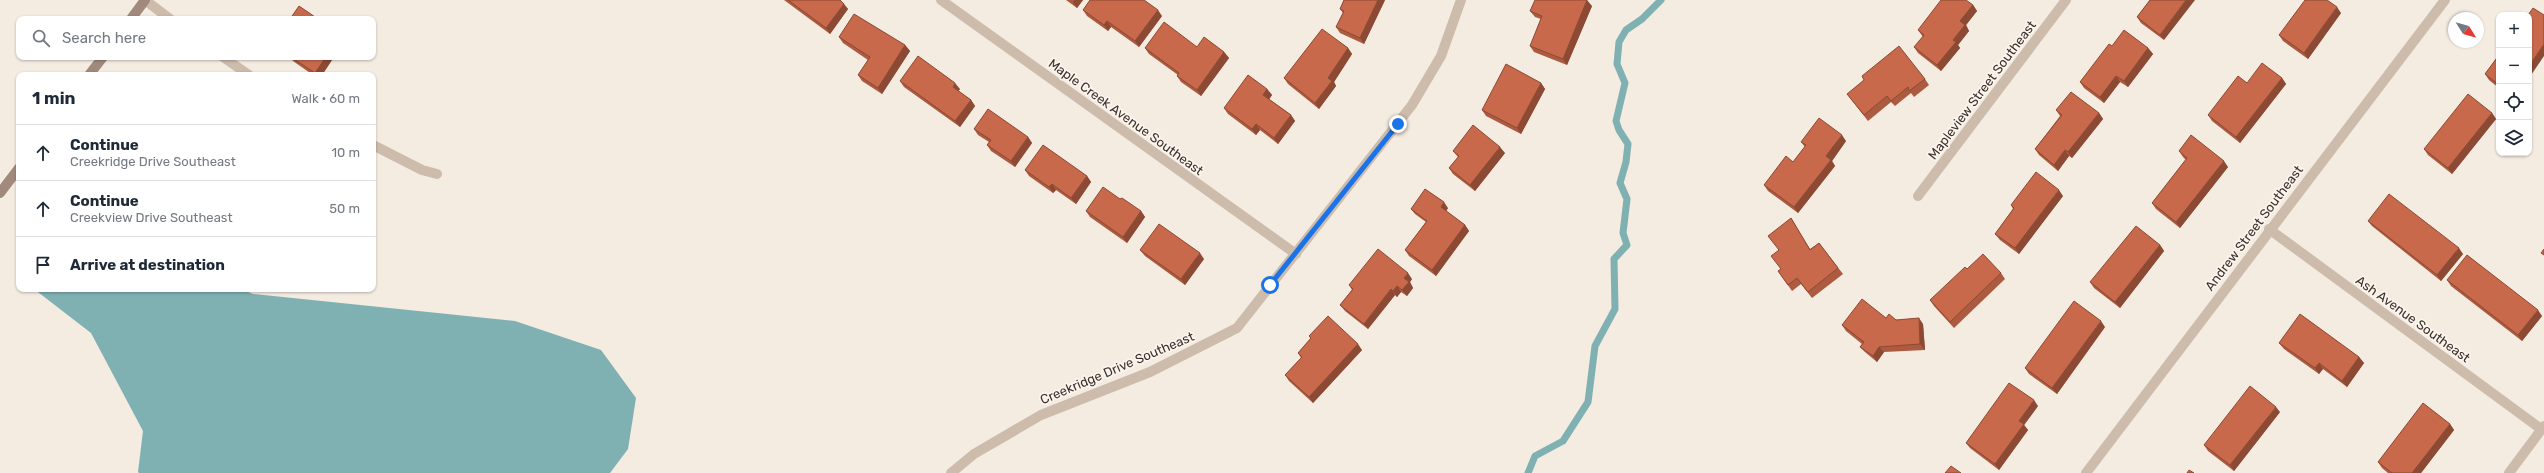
<!DOCTYPE html>
<html lang="en">
<head>
<meta charset="utf-8">
<style>
	body { margin:0; font-family:Rubik,sans-serif; background:#f2f2f3; color:#1f2937 }
	.controls { position:absolute; right:12px; top:12px; display:grid; overflow:hidden; border-radius:8px; box-shadow:0 1px 3px #0004 }
	.controls button { width:36px; height:36px; display:grid; place-items:center; padding:0; border:0; border-bottom:1px solid #e0e1e3; background:#fff; color:#1f2937; font:20px sans-serif }
	.compass { position:absolute; left:2448px; top:12px; width:36px; height:36px; border-radius:50%; background:#fff; box-shadow:0 1px 3px #0004; rotate:127deg }
	.stop { position:absolute; width:12px; height:12px; margin:-9px; border:3px solid #1a73e8; border-radius:50%; background:#fff }
	.stop.end { background:#1a73e8; border-color:#fff; box-shadow:0 1px 4px #0008 }
	.list { margin:0; padding:0; list-style:none }
	h2 { display:flex; justify-content:space-between; align-items:center; height:52px; margin:0; padding:0 16px; font-size:17px }
	h2 small { font-size:13px; font-weight:400; color:#747a83 }
	.list li { display:grid; grid-template-columns:26px 1fr auto; gap:12px; align-items:center; box-sizing:border-box; height:56px; padding:0 16px; border-top:1px solid #e0e1e3 }
	.list b { display:block; font-size:15px; white-space:nowrap }
	.list p { margin:0; font-size:13px; white-space:nowrap; color:#747a83 }
	.list em { font-size:13px; font-style:normal; color:#747a83 }
	.icon { flex:none; width:22px; height:22px; fill:none; stroke:currentColor; stroke-width:2; stroke-linecap:round; stroke-linejoin:round }
	.map { position:relative; flex:none; width:2544px; height:473px; overflow:hidden }
	.search { position:absolute; background:#fff; box-shadow:0 1px 3px #0004; left:16px; top:16px; width:360px; height:44px; display:flex; align-items:center; gap:10px; box-sizing:border-box; padding:0 14px; border-radius:8px; color:#747a83; font-size:15px }
	.panel { position:absolute; background:#fff; box-shadow:0 1px 3px #0004; left:16px; top:72px; width:360px; height:220px; border-radius:8px }
	.map>svg:first-child { display:block }
</style>
</head>
<body>
<div class="map">
<svg width="2544" height="473" viewBox="0 0 2544 473">
	<rect width="100%" height="100%" fill="#f4ebe1"/>
	<path fill="#7fb0b2" d="M34,289H241L253,294L515,321L601,350L636,398L628,449L610,473H139L138,472L143,431L91,333Z"/>
	<g fill="none" stroke-linecap="round" stroke-linejoin="round">
		<path stroke="#7fb0b2" stroke-width="7" d="M1528,473L1535,456L1563,441L1588,402L1595,346L1615,309L1614,259L1627,245L1623,233L1627,199L1620,183L1626,162L1628,144L1619,130L1616,121L1625,83L1617,64L1619,42L1626,30L1642,19L1661,0"/>
		<path stroke="#cdbbac" stroke-width="10" d="M145,0L170,19
			M941,0L1296,254
			M223,57L249,75
			M373,145L422,170L437,174
			M1918,196L2066,0
			M2269,229L2541,429
			M951,473L974,454L1041,415L1150,372L1237,328L1412,105L1441,56L1461,0
			M2086,473L2445,0
			M2509,473L2544,426"/>
		<path stroke="#a18a7d" stroke-width="10" d="M131,19L145,0
			M89,75L103,57
			M0,193L19,168"/>
	</g>
	<path fill="#ac5a40" d="M784,0H840L848,9L830,34Z
		M1066,0H1083L1077,8Z
		M1344,0H1385L1364,44L1340,33L1336,27L1343,13L1340,9Z
		M2150,0L2164,40L2141,23L2137,17Z
		M1973,5L1977,11L1966,25L1969,31L1958,45L1960,48L1941,71L1918,53L1914,47L1923,37L1918,30Z
		M1592,6L1567,65L1534,52L1530,46L1541,19L1535,17L1530,11Z
		M1083,10L1162,16L1139,47L1111,27L1108,31L1087,16Z
		M2341,13L2308,59L2283,41L2279,35Z
		M839,37L905,45L910,51L882,94L862,81L858,75L868,60L843,43Z
		M2112,46L2148,48L2153,54L2128,87L2120,82L2104,103L2084,88L2080,82Z
		M1197,47L1224,52L1229,58L1201,96L1181,82L1177,76L1178,75L1149,54L1145,48Z
		M1348,48L1352,54L1334,82L1336,86L1319,109L1288,84L1284,78Z
		M2499,55V88L2489,80L2485,74Z
		M290,57H334L322,75H313L293,61Z
		M2282,78L2286,84L2240,143L2212,121L2208,115L2247,83Z
		M1925,79L1929,85L1914,97L1911,93L1895,106L1891,102L1868,121L1847,94Z
		M900,81L960,89L958,91L971,100L975,106L960,127L904,87Z
		M1541,83L1545,89L1521,134L1486,116L1482,110Z
		M1267,89L1272,95L1269,99L1291,115L1295,121L1278,144L1260,130L1256,135L1228,114L1224,108Z
		M2056,110L2099,113L2103,119L2072,158L2069,156L2058,171L2039,155L2035,149L2060,116Z
		M2492,113L2496,119L2452,174L2428,155L2424,149Z
		M974,129L1028,137L1032,143L1015,167L991,151L987,145L989,142L978,135Z
		M1846,141L1832,161L1835,166L1798,213L1768,191L1764,185L1793,162L1805,147L1801,142Z
		M1453,151L1505,153L1475,191L1453,174L1449,168L1458,157Z
		M2179,151L2228,167L2180,228L2156,209L2152,203L2186,160L2183,157Z
		M1025,170L1087,176L1091,182L1076,204L1056,190L1053,193L1029,176Z
		M2063,196L2019,254L2000,240L1995,234L2013,209L2011,205Z
		M1120,199L1141,211L1145,217L1127,243L1090,217L1086,211Z
		M1448,208L1446,211L1465,225L1469,231L1436,276L1409,256L1405,250L1426,222L1415,214L1411,209Z
		M1791,218L1810,249L1819,243L1843,274L1812,298L1801,284L1792,291L1778,271L1781,269L1778,250Z
		M2368,221L2463,254L2441,281L2372,226Z
		M2160,245L2164,251L2120,308L2094,288L2090,282Z
		M1140,250L1204,259L1185,285L1145,256Z
		M1967,269L2001,273L2005,279L1954,328L1934,306L1930,300Z
		M1412,279L1410,282L1413,288L1407,296L1401,292L1397,297L1395,295L1368,329L1345,311L1340,305L1352,290L1349,285Z
		M2447,280L2542,316L2522,341L2451,286Z
		M1886,318L1923,324L1925,350L1884,352L1877,362L1865,352L1860,347L1862,344L1846,331L1842,325Z
		M2105,327L2057,394L2029,374L2025,368Z
		M1309,336L1362,350L1313,403L1289,381L1285,375L1301,358L1298,353L1311,339Z
		M2279,343L2359,357L2364,363L2347,387L2323,369L2319,374L2284,349Z
		M2038,406L2024,425L2028,430L1999,470L1970,448L1966,443Z
		M2280,412L2234,471L2208,451L2204,445Z
		M2450,424L2454,430L2421,473H2388L2382,468L2378,462Z"/>
	<path fill="#8c4a34" d="M1074,0H1083L1077,8L1073,2Z
		M1378,0H1385L1364,44L1360,38Z
		M1587,0L1592,6L1567,65L1563,59Z
		M2186,0H2195L2164,40L2160,35Z
		M844,4L848,9L830,34L826,28Z
		M1973,5L1977,11L1966,25L1969,31L1958,45L1960,48L1941,71L1937,65L1953,40L1960,21Z
		M2337,7L2341,13L2308,59L2304,53Z
		M1158,10L1162,16L1139,47L1135,41Z
		M1107,21L1111,27L1108,31L1104,25Z
		M2544,44V56L2529,78V66Z
		M905,45L910,51L882,94L878,88Z
		M1348,48L1352,54L1334,82L1336,86L1319,109L1315,103L1328,78Z
		M2148,48L2153,54L2128,87L2124,81Z
		M1224,52L1229,58L1201,96L1197,90Z
		M326,57H334L322,75H316L315,73Z
		M2116,76L2120,82L2104,103L2100,97Z
		M2282,78L2286,84L2240,143L2236,137Z
		M955,83L960,89L957,93L953,87Z
		M1541,83L1545,89L1521,134L1517,128Z
		M1267,89L1272,95L1268,101L1263,95Z
		M971,100L975,106L960,127L955,121Z
		M2099,113L2103,119L2072,158L2068,152Z
		M2492,113L2496,119L2452,174L2448,168Z
		M1291,115L1295,121L1278,144L1274,138Z
		M1256,124L1260,130L1256,135L1252,129Z
		M1842,135L1846,141L1832,161L1835,166L1798,213L1794,207L1826,156Z
		M1028,137L1032,143L1015,167L1011,161Z
		M1500,147L1505,153L1475,191L1470,185Z
		M2065,150L2069,156L2058,171L2054,165Z
		M2224,161L2228,167L2180,228L2176,222Z
		M1087,176L1091,182L1076,204L1071,198Z
		M1052,184L1056,190L1053,193L1049,187Z
		M2059,190L2063,196L2019,254L2015,248Z
		M1444,202L1448,208L1445,213L1441,207Z
		M1141,211L1145,217L1127,243L1123,237Z
		M1465,225L1469,231L1436,276L1432,270Z
		M2160,245L2164,251L2120,308L2115,302Z
		M2459,248L2463,254L2441,281L2437,275Z
		M1200,253L1204,259L1185,285L1181,279Z
		M1408,273L1412,279L1410,282L1413,288L1407,296L1402,290L1404,278Z
		M1397,286L1401,292L1397,297L1393,291Z
		M1391,289L1395,295L1368,329L1364,324Z
		M2538,310L2542,316L2522,341L2518,335Z
		M1919,318L1923,324L1925,350L1920,344Z
		M2101,321L2105,327L2057,394L2052,388Z
		M1358,344L1362,350L1313,403L1309,397Z
		M1879,347L1884,352L1877,362L1873,356Z
		M2359,357L2364,363L2347,387L2342,381Z
		M2319,363L2323,369L2319,374L2315,368Z
		M2034,400L2038,406L2024,425L2028,430L1999,470L1995,464L2019,421Z
		M2276,407L2280,412L2234,471L2230,465Z
		M2450,424L2454,430L2421,473H2412Z"/>
	<path fill="#c8694b" stroke="#8c4a34" d="M788,0H840L844,4L826,28Z
		M1090,0H1144L1158,10L1135,41L1107,21L1104,25L1083,10Z
		M1344,0H1378L1360,38L1336,27L1344,11L1340,9Z
		M1535,0H1587L1563,59L1530,46L1542,16L1530,11Z
		M1941,0H1966L1973,5L1960,21L1965,25L1953,40L1956,42L1937,65L1914,47L1924,35L1918,30Z
		M2150,0H2186L2160,35L2137,17Z
		M2305,0H2327L2337,7L2304,53L2279,35Z
		M299,6L318,19H290Z
		M2533,8L2544,15V44L2529,66V15H2528Z
		M854,14L905,45L878,88L858,75L870,57L839,37Z
		M1164,22L1197,47L1204,37L1224,52L1197,90L1177,76L1179,73L1145,48Z
		M1322,29L1348,48L1328,78L1332,81L1315,103L1284,78Z
		M2124,30L2148,48L2124,81L2116,76L2100,97L2080,82L2109,44L2112,46Z
		M1899,46L1925,79L1909,91L1908,87L1891,101L1887,96L1864,115L1847,94L1864,80L1862,76Z
		M2499,55V85L2485,74Z
		M918,56L955,83L953,87L971,100L955,121L900,81Z
		M291,57H326L315,73Z
		M2262,63L2282,78L2236,137L2208,115L2238,76L2247,83Z
		M1506,64L1541,83L1517,128L1482,110Z
		M1248,75L1267,89L1263,95L1291,115L1274,138L1256,124L1252,129L1224,108Z
		M2071,92L2099,113L2068,152L2065,150L2054,165L2035,149L2062,115L2056,110Z
		M2468,94L2492,113L2448,168L2424,149Z
		M988,109L1028,137L1011,161L987,145L991,140L974,129Z
		M1819,118L1842,135L1826,156L1831,160L1794,207L1764,185L1786,156L1793,162L1806,145L1801,142Z
		M1473,125L1500,147L1470,185L1449,168L1459,156L1453,151Z
		M2191,135L2224,161L2176,222L2152,203L2187,158L2179,151Z
		M1043,145L1087,176L1071,198L1052,184L1049,187L1025,170Z
		M2036,172L2059,190L2015,248L1995,234L2014,208L2011,205Z
		M1103,187L1120,199L1122,198L1141,211L1123,237L1086,211Z
		M1425,189L1444,202L1441,207L1465,225L1432,270L1405,250L1427,221L1411,209Z
		M2389,194L2459,248L2437,275L2368,221Z
		M1791,218L1810,250L1819,243L1838,268L1808,292L1797,278L1788,285L1778,271L1781,269L1771,256L1779,250L1768,236Z
		M1159,224L1200,253L1181,279L1140,250Z
		M2136,226L2160,245L2115,302L2090,282Z
		M1378,249L1408,273L1404,278L1409,282L1402,290L1397,286L1393,291L1391,289L1364,324L1340,305L1353,289L1349,285Z
		M2544,249V255L2541,253Z
		M1983,254L2001,273L1950,322L1930,300L1965,267L1967,269Z
		M2467,255L2538,310L2518,335L2447,280Z
		M1862,299L1886,318L1889,314L1896,320L1919,318L1920,344L1879,347L1873,356L1860,347L1864,342L1842,325Z
		M2074,301L2101,321L2052,388L2025,368Z
		M2300,314L2359,357L2342,381L2319,363L2315,368L2279,343Z
		M1328,316L1358,344L1309,397L1285,375L1302,357L1298,353L1311,338L1309,336Z
		M2009,383L2034,400L2019,421L2024,424L1995,464L1966,443Z
		M2250,386L2276,407L2230,465L2204,445Z
		M2423,403L2450,424L2412,473H2392L2378,462Z
		M1951,466L1961,473H1945Z
		M2189,470L2194,473H2187Z"/>
	<g fill="none" stroke-linecap="round" stroke-linejoin="round">
		<path stroke="#1a73e8" stroke-width="5" d="M1270,285L1398,124"/>
	</g>
	<g text-anchor="middle" dominant-baseline="central" stroke-width="3.5" stroke-linejoin="round" paint-order="stroke">
		<g font-size="13" fill="#3b302b" stroke="#fbf5ee">
			<text transform="translate(1982 90) rotate(-53)">Mapleview Street Southeast</text>
			<text transform="translate(1126 117) rotate(36)">Maple Creek Avenue Southeast</text>
			<text transform="translate(2254 228) rotate(-53)">Andrew Street Southeast</text>
			<text transform="translate(2413 319) rotate(36)">Ash Avenue Southeast</text>
			<text transform="translate(1117 368) rotate(-23)">Creekridge Drive Southeast</text>
		</g>
	</g>
</svg>
<div class="controls">
<button>+</button>
<button>−</button>
<button><svg class="icon" aria-label="locate" viewBox="0 0 24 24"><circle cx="12" cy="12" r="6"/><path d="M12 2v4M12 18v4M2 12h4M18 12h4"/></svg></button>
<button><svg class="icon" aria-label="layers" viewBox="0 0 24 24"><path d="M12 4l9 5-9 5-9-5zM3 14l9 5 9-5"/></svg></button>
</div>
<svg class="compass" viewBox="-18 -18 36 36"><path d="M0-13l5 13h-10z" fill="#e53935"/><path d="M0 13l5-13h-10z" fill="#747a83"/></svg>
<div class="stop" style="left:1270px;top:285px"></div>
<div class="stop end" style="left:1398px;top:124px"></div>
<div class="search"><svg class="icon" aria-label="search" viewBox="0 0 24 24"><circle cx="10" cy="10" r="6"/><path d="M15 15l6 6"/></svg>Search here</div>
<section class="panel">
<h2>1 min<small>Walk · 60 m</small></h2>
<ul class="list">
<li><svg class="icon" aria-label="ahead" viewBox="0 0 24 24"><path d="M12 20V5M6 11l6-6 6 6"/></svg><div><b>Continue</b><p>Creekridge Drive Southeast</p></div><em>10 m</em></li>
<li><svg class="icon" aria-label="ahead" viewBox="0 0 24 24"><path d="M12 20V5M6 11l6-6 6 6"/></svg><div><b>Continue</b><p>Creekview Drive Southeast</p></div><em>50 m</em></li>
<li><svg class="icon" aria-label="arrive" viewBox="0 0 24 24"><path d="M6 21V4h12l-3 4 3 4H6"/></svg><div><b>Arrive at destination</b></div></li>
</ul>
</section>
</div>
</body>
</html>
